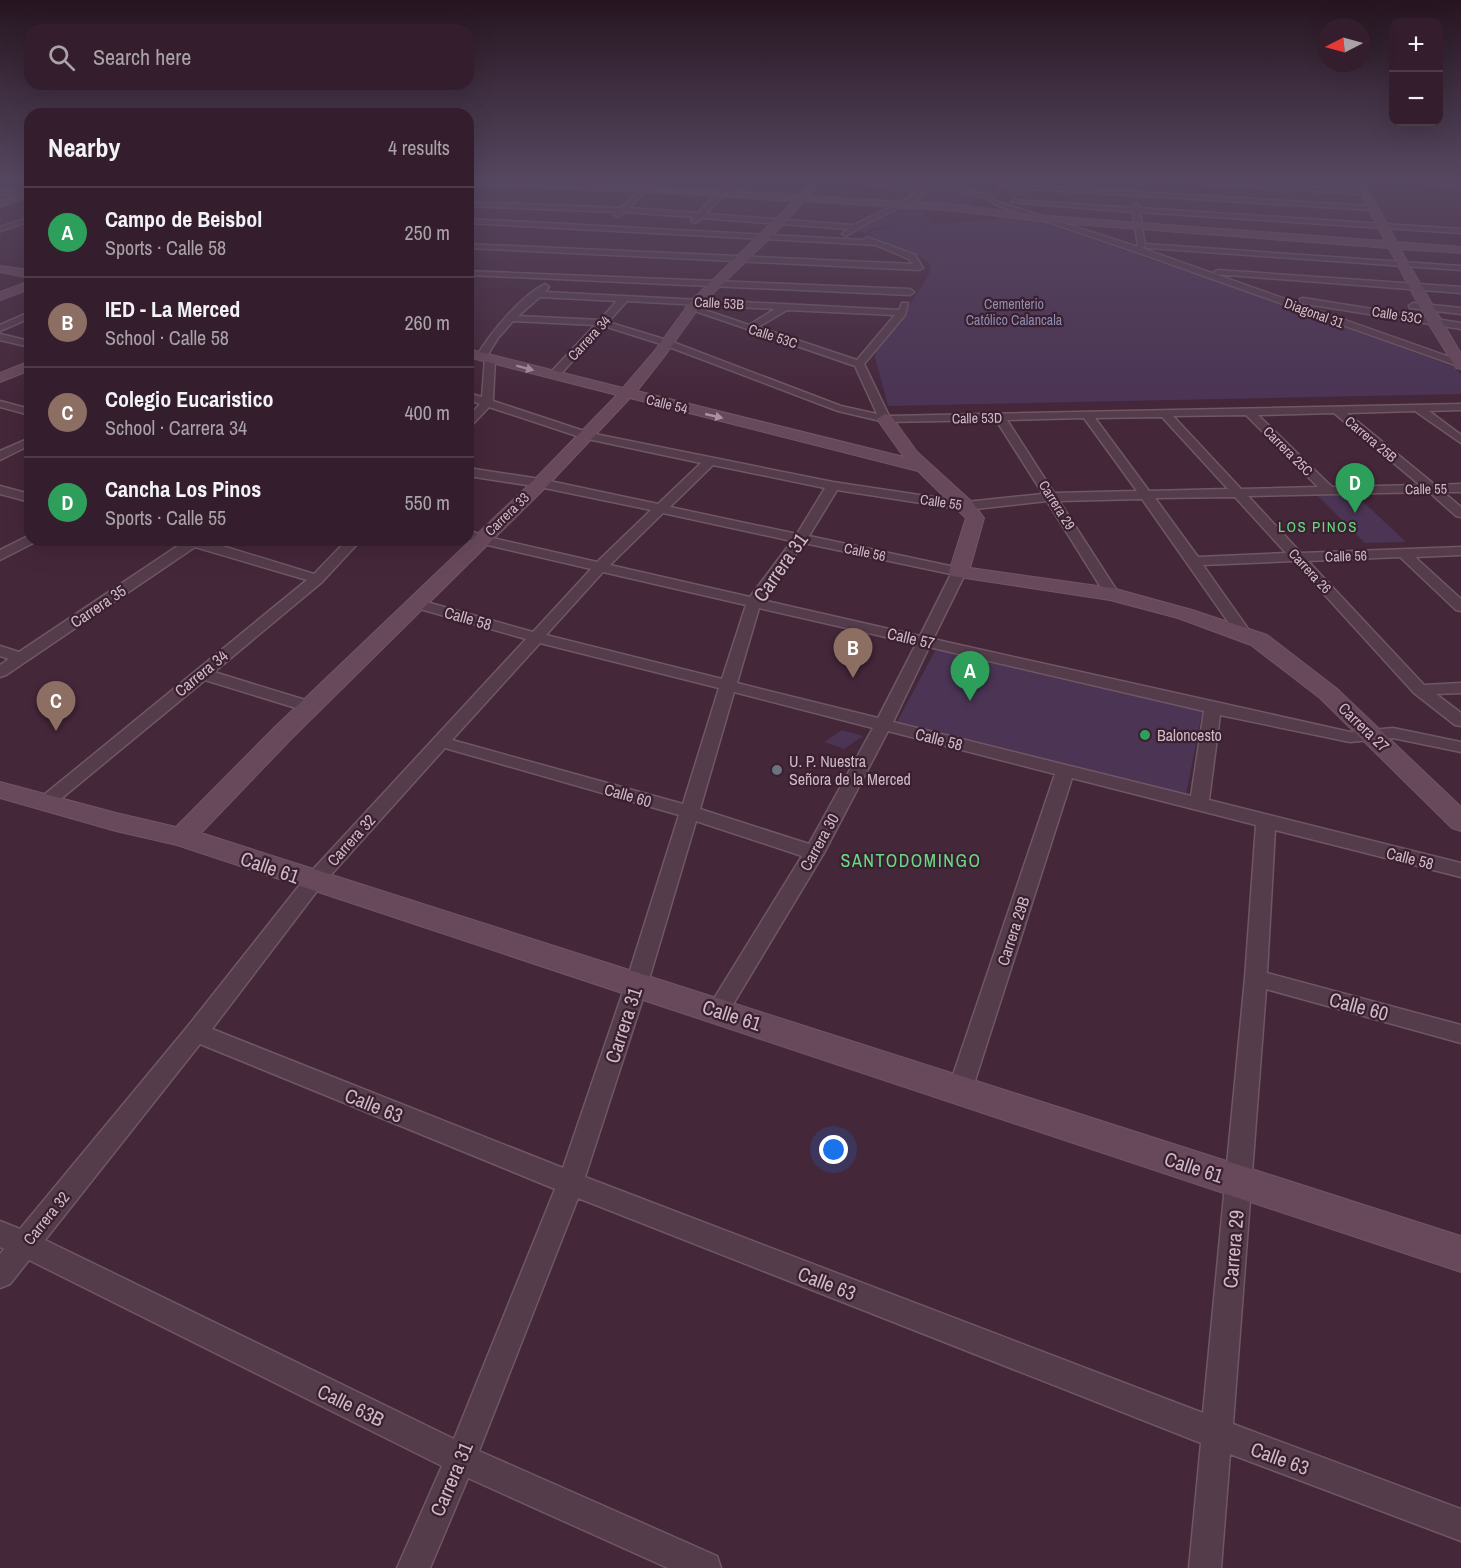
<!DOCTYPE html>
<html lang="en">
<head>
<meta charset="utf-8">
<style>
	body { margin:0; font-family:"Archivo Narrow",sans-serif; background:#3c2634; color:#f1f3f6 }
	.controls { position:absolute; right:18px; top:18px; display:grid; overflow:hidden; border-radius:12px; box-shadow:0 6px 24px #0002 }
	.controls button { width:54px; height:54px; display:grid; place-items:center; padding:0; border:0; border-bottom:2px solid #4e3b48; background:#341d2c; color:#f1f3f6; font:30px sans-serif }
	.compass { position:absolute; left:1317px; top:18px; width:54px; height:54px; border-radius:50%; background:#341d2c; box-shadow:0 6px 24px #0002; rotate:264deg }
	.you { position:absolute; left:834px; top:1150px; width:21px; height:21px; margin:-15px; border:4px solid #fff; border-radius:50%; background:#1a73e8; box-shadow:0 0 0 9px #1a73e833 }
	.badge { display:grid; place-items:center; width:39px; height:39px; border-radius:50%; background:#1a73e8; color:#fff; font-size:20px; font-weight:700 }
	.pin { position:absolute; translate:-50% -50px; filter:drop-shadow(0 2px 3px #0008) }
	.pin::after { content:''; position:absolute; top:32px; width:21px; height:18px; background:inherit; clip-path:polygon(0 0,100% 0,50% 100%) }
	.list { margin:0; padding:0; list-style:none }
	h2 { display:flex; justify-content:space-between; align-items:center; height:78px; margin:0; padding:0 24px; font-size:26px }
	h2 small { font-size:20px; font-weight:400; color:#a9a2a9 }
	.list li { display:grid; grid-template-columns:39px 1fr auto; gap:18px; align-items:center; box-sizing:border-box; height:90px; padding:0 24px; border-top:2px solid #4e3b48 }
	.list b { display:block; font-size:22px; white-space:nowrap }
	.list p { margin:0; font-size:20px; white-space:nowrap; color:#a9a2a9 }
	.list em { font-size:20px; font-style:normal; color:#a9a2a9 }
	.icon { flex:none; width:33px; height:33px; fill:none; stroke:currentColor; stroke-width:2; stroke-linecap:round; stroke-linejoin:round }
	.map { position:relative; flex:none; width:1461px; height:1568px; overflow:hidden }
	.search { position:absolute; background:#341d2c; box-shadow:0 6px 24px #0002; left:24px; top:24px; width:450px; height:66px; display:flex; align-items:center; gap:15px; box-sizing:border-box; padding:0 21px; border-radius:18px; color:#a9a2a9; font-size:22px }
	.panel { position:absolute; background:#341d2c; box-shadow:0 6px 24px #0002; left:24px; top:108px; width:450px; height:438px; border-radius:18px }
	.map>svg:first-child { display:block }
</style>
</head>
<body>
<div class="map">
<svg width="1461" height="1568" viewBox="0 0 1461 1568">
	<rect width="100%" height="100%" fill="#45273a"/>
	<path fill="#4b3454" d="M529,177H601L598,180L627,182L621,187L584,185L589,179L566,178L559,185L516,183L521,178Z
		M933,186L981,198L967,208L915,203Z
		M910,207H916L933,223L905,226L1006,219L1041,223L1204,277L1452,366L1461,374V394L888,406L875,357L879,342L895,327L929,275L931,265L923,258L869,235L871,231L903,225L869,229L867,234L860,232L857,228Z
		M1317,495H1356L1406,542L1365,543Z
		M936,649L1203,708L1186,795L896,724Z
		M842,730L863,736L844,749L824,742Z"/>
	<g fill="none" stroke-linecap="round" stroke-linejoin="round">
		<g stroke="#6f5765" stroke-width="3">
			<path id="street" d="M734,177H741L706,214L853,225L898,204L917,192L823,177H841L921,189L926,184L916,181L918,178L992,196L995,201L1138,247L1133,212L1011,202L1014,200L1133,208L1136,203L1140,208L1461,229V233L1140,212L1145,246L1141,248L1461,361V367L1139,253L994,204L993,202L988,198L932,185L914,201L869,222L846,236L842,234L848,229L702,218L695,223L691,221L694,217L625,212L618,217L614,215L617,212L468,206V202L621,208L645,187L647,190L629,208L698,213Z
				M1094,177H1135L1364,190L1367,192L1364,194Z
				M1353,177L1461,182V186L1356,179Z
				M1000,184L1372,206L1376,208L1372,210L998,187Z
				M0,190L30,191V195L0,194Z
				M30,217V221L0,231V227Z
				M468,219L864,240L867,237L915,255L923,268L919,270L468,248V244L913,264L909,259L876,245L468,223Z
				M1146,244L1461,266V270L1149,248H1146Z
				M1218,270L1461,287V293L1215,274L1214,272Z
				M468,271L910,289L914,292L910,295L468,275Z
				M545,284L549,287L545,292L899,310L902,303H908L905,315L864,364L889,416L1461,404V410L1429,411L1461,435V443L1415,411L1347,413L1435,485L1461,484V492H1443L1461,507V517L1456,516L1429,492L1248,496L1301,553L1461,547V555L1415,557L1461,599V611L1456,610L1400,557L1308,561L1424,685L1461,683V693L1436,694L1461,713V726L1455,725L1414,693L1294,561L1203,565L1251,633L1243,638L1238,636L1142,499L1059,501L1119,594L1112,598L1105,594L1047,501L966,510L837,490L809,536L964,569L966,572L933,639L1350,732L1393,728L1461,742V752L1393,738L1350,742L1220,715L1209,800L1461,863V877L1275,830L1267,973L1461,1025V1043L1266,989L1233,1424L1461,1509V1541L1230,1454L1221,1568H1189L1201,1443L578,1198L479,1451L717,1556L721,1568H668L468,1478L430,1568H397L442,1466L29,1260L10,1284L0,1288V1254L4,1249L0,1247V1221L20,1229L188,1026L306,877L526,639L413,607L411,604L413,601H423L533,632L591,569L475,542L468,539V530L484,536L597,562L651,510L540,487L468,476V468L540,479L658,504L701,463L583,438L489,407L472,425L468,426V417L480,404L468,400V393L482,397L485,358L477,356C489,334 523,294 545,284ZM540,297L617,301L600,320L518,316ZM627,301L775,309L749,325L693,306L686,308L855,366L877,414L841,406L670,341L608,322ZM787,310L895,315L857,360L758,327ZM513,321L595,325L550,373L549,375L554,378L558,377L604,326L664,345L838,411L885,422L996,420L1043,494L966,502L833,482L590,433L493,401L495,358L487,356L498,338ZM1334,413L1420,485L1332,487L1258,415ZM1246,415L1318,487L1241,489L1173,416ZM1162,417L1228,489L1149,491L1095,418ZM1084,418L1137,491L1054,493L1007,420ZM713,465L825,488L797,534L670,507ZM1235,497L1286,553L1198,557L1155,498ZM663,513L792,541L750,597L610,565ZM804,543L951,574L920,636L762,600ZM603,572L746,605L722,679L546,635ZM759,608L916,644L878,718L737,683ZM540,643L719,688L683,804L452,740ZM929,647L1204,711L1191,796L893,722ZM734,692L873,728L809,844L700,809ZM888,731L1055,774L948,1090L952,1097L960,1100L968,1097L972,1090L1072,778L1256,825L1245,978L1203,1413L585,1177L647,986L696,821L802,856L707,1010L710,1016L718,1019L726,1016L824,853ZM445,748L679,815L625,986L563,1168L212,1029L320,887ZM200,1044L555,1189L454,1439L45,1240Z
				M1303,298L1461,323V329L1300,303V299Z
				M1413,303L1461,308V314L1410,308L1409,306Z
				M30,312V318L0,331V325Z
				M0,334L30,341V347L0,340Z
				M0,401L30,409V415L0,407Z
				M30,438V445L0,460V451Z
				M0,486L30,494V502L0,494Z
				M30,535V540H36L35,542L0,560V550Z
				M179,540H203L314,574L347,540H361L322,582L214,672L315,703L317,707L309,712L205,680L51,807H39L36,803L39,799L307,580L195,547L6,675L0,677V665L9,659L0,656V646L19,652L182,543Z"/>
		</g>
		<g stroke="#6f5765" stroke-width="2">
			<path id="secondary" d="M813,177H822L809,196L958,205L1047,216L1385,241L1352,177H1361L1397,242L1461,247V253L1400,249L1461,354V369L1456,368L1427,321L1389,248L1047,222L958,211L804,201L779,229L700,306L663,358L637,391L904,457L877,419L885,414L891,416L917,452L972,502L984,518L970,568L1112,588L1192,610L1267,635L1336,688L1461,807V831L1452,828L1320,698L1251,645L1178,618L1110,600L952,576L949,572L966,518L918,471L630,398L547,486L291,739L201,833L1461,1236V1272L177,845L116,831L0,798V782L116,813L176,827L274,728L535,479L617,395L468,357V349L623,388L653,353L692,300L794,201L636,191L468,186V180L636,185L799,195Z
				M30,190V196L0,207V201Z
				M0,266L30,270V278L0,272Z
				M30,281V289L0,300V292Z
				M30,361V370L0,382V373Z"/>
		</g>
		<use href="#street" fill="#553c4b" fill-rule="evenodd"/>
		<use href="#secondary" fill="#68495b" fill-rule="evenodd"/>
	</g>
	<defs><path id="oneway-solid" d="M-6-.8H1V-3.2L6.5 0L1 3.2V.8H-6Z" transform="scale(1.5)"/></defs>
	<g fill="#aa92a0">
		<use href="#oneway-solid" transform="translate(525 368) rotate(15)"/>
		<use href="#oneway-solid" transform="translate(714 416) rotate(13)"/>
	</g>
	<linearGradient id="sky" x2="0" y2="1"><stop stop-color="#261520"/><stop offset="0.45" stop-color="#564760"/><stop offset="1" stop-color="#564760" stop-opacity="0"/></linearGradient>
	<rect width="1461" height="397" fill="url(#sky)"/>
	<circle fill="#2e9e5b" stroke="#3a2030" stroke-width="2" cx="1145" cy="735" r="6"/>
	<circle fill="#6b7280" stroke="#3a2030" stroke-width="2" cx="777" cy="770" r="6"/>
	<g text-anchor="middle" dominant-baseline="central" stroke-width="4.5" stroke-linejoin="round" paint-order="stroke">
		<g font-size="14" fill="#ceb9c5" stroke="#3a2030">
			<text transform="translate(719 303) rotate(3)">Calle 53B</text>
			<text transform="translate(1314 313) rotate(20)">Diagonal 31</text>
			<text transform="translate(1397 315) rotate(9)">Calle 53C</text>
			<text transform="translate(773 336) rotate(18)">Calle 53C</text>
			<text transform="translate(589 338) rotate(-47)">Carrera 34</text>
			<text transform="translate(667 404) rotate(14)">Calle 54</text>
			<text transform="translate(977 418) rotate(-1)">Calle 53D</text>
			<text transform="translate(1371 439) rotate(40)">Carrera 25B</text>
			<text transform="translate(1288 451) rotate(45)">Carrera 25C</text>
			<text transform="translate(1426 489) rotate(-1)">Calle 55</text>
			<text transform="translate(941 502) rotate(8)">Calle 55</text>
			<text transform="translate(1057 505) rotate(58)">Carrera 29</text>
			<text transform="translate(507 514) rotate(-44)">Carrera 33</text>
			<text transform="translate(865 552) rotate(12)">Calle 56</text>
			<text transform="translate(1346 556) rotate(-2)">Calle 56</text>
			<text transform="translate(1310 571) rotate(47)">Carrera 26</text>
		</g>
		<g font-size="14" fill="#8d8db2" stroke="#3a2030">
			<text x="1014" y="304">Cementerio<tspan x="1014" dy="16">Católico Calancala</tspan></text>
		</g>
		<g font-size="15" letter-spacing="1.5" fill="#68da83" stroke="#3a2030">
			<text x="1318" y="526">LOS PINOS</text>
		</g>
		<g font-size="16" fill="#ceb9c5" stroke="#3a2030">
			<text transform="translate(98 606) rotate(-34)">Carrera 35</text>
			<text transform="translate(468 618) rotate(16)">Calle 58</text>
			<text transform="translate(911 638) rotate(13)">Calle 57</text>
			<text transform="translate(201 673) rotate(-39)">Carrera 34</text>
			<text transform="translate(1364 727) rotate(44)">Carrera 27</text>
			<text transform="translate(939 739) rotate(14)">Calle 58</text>
			<text transform="translate(628 795) rotate(16)">Calle 60</text>
			<text transform="translate(351 840) rotate(-48)">Carrera 32</text>
			<text transform="translate(819 842) rotate(-61)">Carrera 30</text>
			<text transform="translate(1410 858) rotate(14)">Calle 58</text>
			<text transform="translate(1013 931) rotate(-72)">Carrera 29B</text>
			<text transform="translate(46 1218) rotate(-51)">Carrera 32</text>
		</g>
		<g font-size="16" fill="#ceb9c5" stroke="#3a2030" text-anchor="start">
			<text x="1157" y="735">Baloncesto</text>
			<text x="789" y="761">U. P. Nuestra<tspan x="789" dy="18">Señora de la Merced</tspan></text>
		</g>
		<g font-size="18" letter-spacing="1.5" fill="#68da83" stroke="#3a2030">
			<text x="911" y="860">SANTODOMINGO</text>
		</g>
		<g font-size="20" fill="#ceb9c5" stroke="#3a2030">
			<text transform="translate(780 567) rotate(-55)">Carrera 31</text>
			<text transform="translate(270 867) rotate(19)">Calle 61</text>
			<text transform="translate(1359 1006) rotate(15)">Calle 60</text>
			<text transform="translate(732 1015) rotate(18)">Calle 61</text>
			<text transform="translate(623 1025) rotate(-72)">Carrera 31</text>
			<text transform="translate(374 1105) rotate(22)">Calle 63</text>
			<text transform="translate(1194 1167) rotate(18)">Calle 61</text>
			<text transform="translate(1233 1249) rotate(-85)">Carrera 29</text>
			<text transform="translate(827 1283) rotate(21)">Calle 63</text>
			<text transform="translate(351 1405) rotate(26)">Calle 63B</text>
			<text transform="translate(1280 1458) rotate(20)">Calle 63</text>
			<text transform="translate(451 1479) rotate(-67)">Carrera 31</text>
		</g>
	</g>
</svg>
<div class="controls">
<button>+</button>
<button>−</button>
</div>
<svg class="compass" viewBox="-18 -18 36 36"><path d="M0-13l5 13h-10z" fill="#e53935"/><path d="M0 13l5-13h-10z" fill="#a9a2a9"/></svg>
<div class="you"></div>
<div class="pin badge" style="left:970px;top:701px;background:#2e9e5b">A</div>
<div class="pin badge" style="left:853px;top:678px;background:#8d6e63">B</div>
<div class="pin badge" style="left:56px;top:731px;background:#8d6e63">C</div>
<div class="pin badge" style="left:1355px;top:513px;background:#2e9e5b">D</div>
<div class="search"><svg class="icon" aria-label="search" viewBox="0 0 24 24"><circle cx="10" cy="10" r="6"/><path d="M15 15l6 6"/></svg>Search here</div>
<section class="panel">
<h2>Nearby<small>4 results</small></h2>
<ul class="list">
<li><span class="badge" style="background:#2e9e5b">A</span><div><b>Campo de Beisbol</b><p>Sports · Calle 58</p></div><em>250 m</em></li>
<li><span class="badge" style="background:#8d6e63">B</span><div><b>IED - La Merced</b><p>School · Calle 58</p></div><em>260 m</em></li>
<li><span class="badge" style="background:#8d6e63">C</span><div><b>Colegio Eucaristico</b><p>School · Carrera 34</p></div><em>400 m</em></li>
<li><span class="badge" style="background:#2e9e5b">D</span><div><b>Cancha Los Pinos</b><p>Sports · Calle 55</p></div><em>550 m</em></li>
</ul>
</section>
</div>
</body>
</html>
